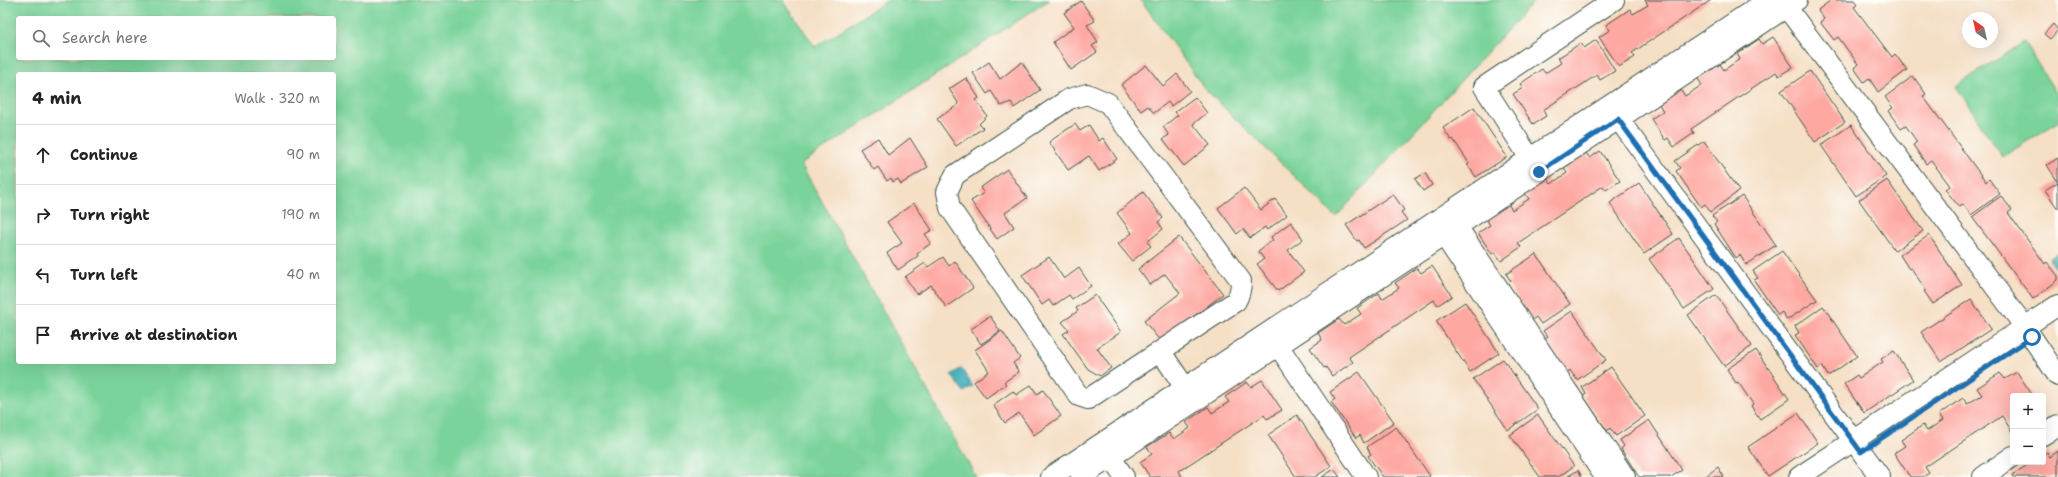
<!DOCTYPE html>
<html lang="en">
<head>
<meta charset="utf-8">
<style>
	body { margin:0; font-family:"Shantell Sans",sans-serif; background:#f2f2f2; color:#222 }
	.controls { position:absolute; right:12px; bottom:12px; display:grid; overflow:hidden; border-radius:4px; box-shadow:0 4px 16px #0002 }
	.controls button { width:36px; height:36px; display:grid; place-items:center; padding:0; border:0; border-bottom:1px solid #e0e0e0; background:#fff; color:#222; font:20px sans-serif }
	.compass { position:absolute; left:1962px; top:12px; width:36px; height:36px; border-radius:50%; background:#fff; box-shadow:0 4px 16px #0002; rotate:326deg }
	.stop { position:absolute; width:12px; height:12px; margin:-9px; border:3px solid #1f6fb2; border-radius:50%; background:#fff }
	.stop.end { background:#1f6fb2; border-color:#fff; box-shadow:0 1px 4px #0008 }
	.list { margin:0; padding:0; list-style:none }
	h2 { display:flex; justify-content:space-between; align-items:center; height:52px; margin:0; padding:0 16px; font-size:17px }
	h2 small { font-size:13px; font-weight:400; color:#767676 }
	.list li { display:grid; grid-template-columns:26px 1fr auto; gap:12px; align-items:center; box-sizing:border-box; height:60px; padding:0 16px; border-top:1px solid #e0e0e0 }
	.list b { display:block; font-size:15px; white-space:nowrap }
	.list em { font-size:13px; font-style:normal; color:#767676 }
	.icon { flex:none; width:22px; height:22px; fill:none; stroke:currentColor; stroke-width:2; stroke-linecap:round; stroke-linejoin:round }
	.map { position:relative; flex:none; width:2058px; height:477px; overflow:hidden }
	.search { position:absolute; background:#fff; box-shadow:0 4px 16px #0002; left:16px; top:16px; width:320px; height:44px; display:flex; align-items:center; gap:10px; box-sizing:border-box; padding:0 14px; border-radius:4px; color:#767676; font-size:15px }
	.panel { position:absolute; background:#fff; box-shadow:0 4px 16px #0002; left:16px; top:72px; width:320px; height:292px; border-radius:4px }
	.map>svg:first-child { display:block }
</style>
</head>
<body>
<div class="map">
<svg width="2058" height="477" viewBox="0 0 2058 477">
	<rect width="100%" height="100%" fill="#fdfcf7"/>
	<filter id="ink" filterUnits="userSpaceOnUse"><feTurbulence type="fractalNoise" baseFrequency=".025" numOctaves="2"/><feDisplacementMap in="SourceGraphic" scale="8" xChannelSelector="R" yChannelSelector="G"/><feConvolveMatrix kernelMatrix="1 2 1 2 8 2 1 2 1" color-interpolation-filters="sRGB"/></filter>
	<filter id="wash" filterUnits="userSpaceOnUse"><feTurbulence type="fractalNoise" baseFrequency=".012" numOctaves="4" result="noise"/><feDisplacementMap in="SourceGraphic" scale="16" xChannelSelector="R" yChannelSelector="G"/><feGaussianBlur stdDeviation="0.9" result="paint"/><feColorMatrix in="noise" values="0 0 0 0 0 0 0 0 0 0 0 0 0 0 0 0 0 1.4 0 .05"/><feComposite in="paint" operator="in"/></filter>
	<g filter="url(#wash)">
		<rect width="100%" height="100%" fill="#f5dfc5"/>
		<path fill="#79d39a" stroke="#4c8867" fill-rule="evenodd" d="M0,0H783L815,47L888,0H1049L801,164L976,477H0ZM18,18H334V58H18ZM18,74H334V362H18Z
			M1141,0H1535L1336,217L1205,89Z
			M2024,42L2058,96V122L2002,157L1956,86Z"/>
		<path fill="#3cacb7" stroke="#2e7476" d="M2058,252V272L2049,259Z
			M961,368L973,386L964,392L951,375Z"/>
		<g id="blocks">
			<path fill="#fea8a2" d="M1645,0H1711L1632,53L1635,57L1619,67L1599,37L1610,30L1606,25L1630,9L1633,14L1648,5Z
				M1831,0H1855L1858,4L1854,7L1892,57L1895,54L1907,70L1878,92L1869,78L1864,82L1854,68L1858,64L1838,37L1834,40L1820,22L1824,19L1818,10Z
				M1081,1L1095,21L1087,25L1098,42L1092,46L1097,52L1071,70L1053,42L1074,27L1064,13Z
				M2053,24L2058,30L2050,39L2044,34Z
				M1773,37L1793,67L1779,76L1776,72L1691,129L1694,133L1674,147L1668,138L1665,140L1651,119L1663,111L1659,104L1681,90L1685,96L1702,85L1698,79L1720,64L1724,70L1740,59L1737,54L1759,39L1762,44Z
				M1596,40L1615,71L1600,80L1597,75L1543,110L1546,116L1533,124L1513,94L1523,88L1520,84L1542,69L1545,73L1561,63L1558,58L1581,43L1584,48Z
				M989,62L1000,79L1022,62L1040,90L1014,108L1011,102L1001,106L991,91L987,94L973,73Z
				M1146,65L1163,86L1177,74L1190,91L1171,106L1168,102L1154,113L1148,106L1141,111L1121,85Z
				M1810,71L1845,122L1815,142L1781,91Z
				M1913,76L1926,94L1923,96L1986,182L1989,179L2000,194L1971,215L1963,204L1959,207L1945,189L1950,186L1931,160L1926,164L1913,145L1917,142L1906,126L1901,129L1888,111L1893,108L1885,97Z
				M966,78L979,98L976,100L987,116L979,124L983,128L956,146L937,119L959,104L949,89Z
				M1195,97L1207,113L1193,124L1210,145L1184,166L1163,139L1169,135L1163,127L1178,115L1175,112Z
				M1474,107L1507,157L1476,177L1467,164L1469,163L1453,139L1451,140L1443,128Z
				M1075,124L1080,131L1089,125L1099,141L1103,138L1117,159L1099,171L1089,156L1068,170L1049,142Z
				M1851,125L1886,176L1856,196L1821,145Z
				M878,138L888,155L910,138L928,167L901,184L898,179L893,182L891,178L887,181L878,167L874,170L860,149Z
				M1704,141L1739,191L1710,212L1705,204L1701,207L1676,171L1680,168L1675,161Z
				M1600,151L1620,181L1606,190L1603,186L1518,243L1521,247L1501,261L1495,252L1492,254L1478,233L1490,225L1486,219L1508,204L1512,210L1529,199L1525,193L1547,178L1551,184L1567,173L1564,168L1586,153L1590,158Z
				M2058,158V182L2047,165Z
				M1007,169L1027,198L1005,213L1014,227L997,239L971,201L984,193L980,188Z
				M1425,173L1432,185L1423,191L1415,179Z
				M1887,180L1923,231L1895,251L1859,200Z
				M2058,182V209L2045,190Z
				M1639,183L1673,234L1644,254L1610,203Z
				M1244,188L1261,210L1275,199L1287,215L1267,230L1265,227L1250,238L1243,229L1237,234L1218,208Z
				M1143,192L1163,218L1158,222L1163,229L1147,242L1151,246L1132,261L1118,244L1132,233L1117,213Z
				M1393,194L1404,210L1401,212L1407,220L1364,248L1359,240L1357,241L1346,225Z
				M1742,196L1776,245L1746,265L1740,255L1736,258L1714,224L1717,222L1712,216Z
				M2001,196L2012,210L2008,213L2045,264L2047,262L2058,276V280L2033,299L1972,217Z
				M914,203L932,230L925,234L931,243L917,254L918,256L898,270L887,253L902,243L887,222Z
				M1291,222L1303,239L1288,250L1304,272L1278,291L1257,264L1264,259L1258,251L1273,240L1271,237Z
				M1929,235L1962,285L1933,304L1924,291L1926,290L1911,268L1909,269L1900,255Z
				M1179,237L1223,294L1161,342L1144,321L1180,293L1165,274L1150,285L1138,269Z
				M1679,238L1714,289L1684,309L1649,259Z
				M1782,251L1817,300L1787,320L1782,312L1778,315L1754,280L1758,278L1753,271Z
				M1536,254L1570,304L1541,324L1536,317L1532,320L1508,284L1511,281L1506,274Z
				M943,257L949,266L955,261L973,288L946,307L931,285L917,294L905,277L925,263L928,267Z
				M1049,257L1064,279L1079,268L1091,286L1072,299L1069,295L1053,306L1049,300L1042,305L1022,275Z
				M1432,266L1452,296L1438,305L1434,300L1349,357L1353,362L1332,376L1326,367L1324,368L1310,348L1322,340L1318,333L1339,319L1344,325L1361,314L1357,308L1379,293L1382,299L1399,288L1395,283L1417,268L1421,273Z
				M1095,295L1121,332L1097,348L1111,368L1100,376L1088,369L1063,334L1069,330L1062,322L1078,311L1076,308Z
				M1716,295L1752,346L1724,366L1688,315Z
				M1971,299L1991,329L1941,362L1921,332Z
				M1465,302L1499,353L1470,372L1436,321Z
				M1823,306L1857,356L1828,376L1822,366L1818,369L1795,335L1799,333L1795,326Z
				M1572,311L1606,360L1577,380L1570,370L1567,373L1545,339L1548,337L1543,331Z
				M990,316L1000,331L981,344L971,329Z
				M1002,331L1020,358L1013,363L1019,372L1004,382L1006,384L986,398L974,382L989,371L975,350Z
				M1756,350L1789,399L1760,419L1751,406L1753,404L1738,382L1736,383L1727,369Z
				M1894,351L1913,380L1864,413L1844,384L1857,375L1859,378L1883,362L1881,359Z
				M1503,359L1538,409L1508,430L1473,379Z
				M1611,367L1645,416L1616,436L1610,428L1607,431L1583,396L1586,394L1582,387Z
				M1359,372L1394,422L1364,443L1360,435L1356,438L1331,402L1335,399L1330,392Z
				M2017,372L2033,396H2013V433L2002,416L1925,467L1929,473L1923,477H1910L1894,453L1905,446L1901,440L1923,425L1927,431L1943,420L1939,414L1963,398L1967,404L1982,395L1977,388L2000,373L2005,379Z
				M1262,380L1282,410L1267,419L1264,415L1179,471L1182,477H1150L1140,462L1152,454L1147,447L1169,433L1174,439L1190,428L1186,422L1208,407L1212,413L1229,402L1225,397L1247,382L1251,387Z
				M1031,385L1037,394L1043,390L1061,416L1034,435L1019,413L1005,423L993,405L1013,391L1016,395Z
				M1798,413L1818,443L1768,476L1748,447Z
				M1297,415L1331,466L1315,477H1296L1268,435Z
				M1538,415L1574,466L1558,477H1540L1510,435Z
				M1649,420L1682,470L1671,477H1639L1621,449L1624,446L1620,440Z
				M1396,427L1430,476L1429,477H1383L1368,456L1371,454L1367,447Z
				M2058,451V477H2013L2012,475L2032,462H2043V455L2047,452L2050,457Z
				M1718,467L1724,477H1707L1706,476Z
				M1334,469L1340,477H1322Z
				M1578,470L1582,477H1567Z"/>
		</g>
	</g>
	<g filter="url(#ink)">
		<use href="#blocks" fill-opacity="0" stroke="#3f554a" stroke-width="1"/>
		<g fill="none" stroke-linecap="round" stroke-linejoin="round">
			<g stroke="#3f554a" stroke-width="22">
				<path id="minor" d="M1781,0L2025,327L2058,376
					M1087,94L1108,103L1241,281C1241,289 1240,294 1236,301L1088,399L1079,396L950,208L947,192L955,175L1069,99Z
					M1611,109L1880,477
					M1537,169L1484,87L1614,0
					M1450,216L1625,477
					M1437,225L1605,477
					M1271,335L1366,477
					M1161,352L1192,398
					M2043,435L2058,425
					M1103,446L1124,477
					M1051,477L1768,0
					M1081,477L1797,0
					M1799,477L2058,305
					M1983,477L2013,456"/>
			</g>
			<use href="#minor" stroke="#fff" stroke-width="20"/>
		</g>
	</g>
	<g fill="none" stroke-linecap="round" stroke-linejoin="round" filter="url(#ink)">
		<path stroke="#1f6fb2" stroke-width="5" d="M1539,172L1618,119L1861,452L2032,337"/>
	</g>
</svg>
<div class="controls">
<button>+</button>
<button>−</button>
</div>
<svg class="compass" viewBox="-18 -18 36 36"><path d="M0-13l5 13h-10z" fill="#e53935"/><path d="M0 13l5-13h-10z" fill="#767676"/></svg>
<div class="stop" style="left:2032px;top:337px"></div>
<div class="stop end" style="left:1539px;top:172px"></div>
<div class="search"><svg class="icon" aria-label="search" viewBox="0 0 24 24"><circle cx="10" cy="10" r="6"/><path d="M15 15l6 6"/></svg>Search here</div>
<section class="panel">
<h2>4 min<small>Walk · 320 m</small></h2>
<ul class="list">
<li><svg class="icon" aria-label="ahead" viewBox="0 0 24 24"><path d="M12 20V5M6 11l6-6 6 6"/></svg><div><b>Continue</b></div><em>90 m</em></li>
<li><svg class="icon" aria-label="right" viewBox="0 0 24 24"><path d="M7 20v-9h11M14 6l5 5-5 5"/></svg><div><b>Turn right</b></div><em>190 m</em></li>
<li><svg class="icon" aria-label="left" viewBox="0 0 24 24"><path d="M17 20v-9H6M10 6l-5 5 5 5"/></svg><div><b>Turn left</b></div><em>40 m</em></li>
<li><svg class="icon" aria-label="arrive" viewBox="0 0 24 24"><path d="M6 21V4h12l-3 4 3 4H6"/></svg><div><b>Arrive at destination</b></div></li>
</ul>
</section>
</div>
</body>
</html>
